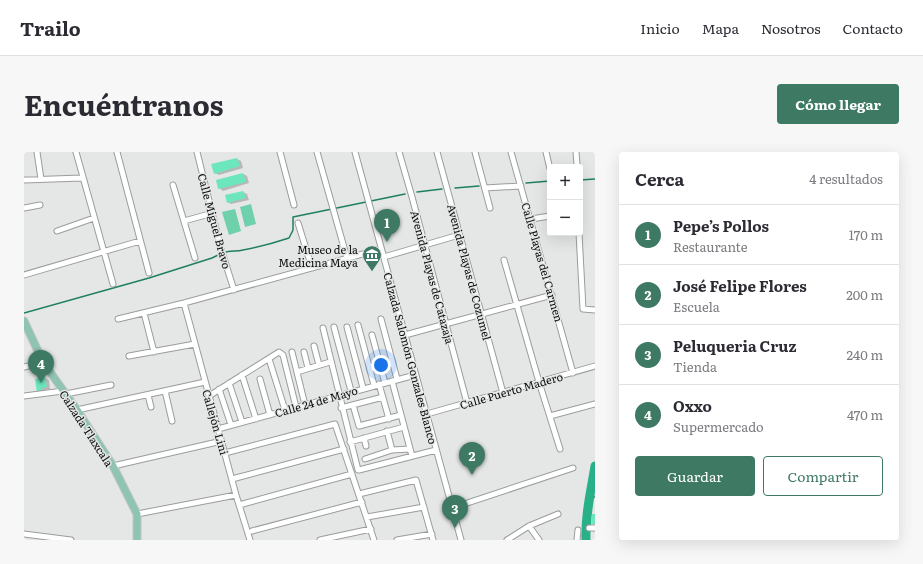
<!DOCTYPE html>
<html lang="es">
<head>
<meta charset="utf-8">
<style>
	body { margin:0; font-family:Literata,serif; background:#f7f7f7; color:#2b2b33 }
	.controls { position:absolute; right:12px; top:12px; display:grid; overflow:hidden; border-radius:4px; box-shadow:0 4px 16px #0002 }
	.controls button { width:36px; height:36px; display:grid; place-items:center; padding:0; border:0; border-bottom:1px solid #e1e1e2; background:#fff; color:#2b2b33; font:20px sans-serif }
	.you { position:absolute; left:357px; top:213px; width:14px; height:14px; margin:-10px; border:3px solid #fff; border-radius:50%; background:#1a73e8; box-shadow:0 0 0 6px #1a73e833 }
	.badge { display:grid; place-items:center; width:26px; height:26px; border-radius:50%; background:#3d7963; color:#fff; font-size:13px; font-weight:700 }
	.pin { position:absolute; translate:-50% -33px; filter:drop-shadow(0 1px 2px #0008) }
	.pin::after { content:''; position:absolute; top:21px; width:14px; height:12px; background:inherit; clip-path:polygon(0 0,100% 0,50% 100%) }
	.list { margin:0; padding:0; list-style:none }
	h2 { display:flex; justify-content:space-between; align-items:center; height:52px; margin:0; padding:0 16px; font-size:17px }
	h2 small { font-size:13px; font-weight:400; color:#7c7c81 }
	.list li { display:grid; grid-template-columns:26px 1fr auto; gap:12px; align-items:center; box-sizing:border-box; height:60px; padding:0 16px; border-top:1px solid #e1e1e2 }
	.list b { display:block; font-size:15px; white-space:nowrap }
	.list p { margin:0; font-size:13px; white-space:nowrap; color:#7c7c81 }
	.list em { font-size:13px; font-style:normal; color:#7c7c81 }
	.actions { display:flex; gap:8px; padding:12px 16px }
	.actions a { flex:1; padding:9px 0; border:1px solid #3d7963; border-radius:4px; text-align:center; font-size:14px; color:#3d7963 }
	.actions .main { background:#3d7963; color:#fff }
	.map { position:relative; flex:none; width:571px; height:388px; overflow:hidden; border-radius:4px }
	header { display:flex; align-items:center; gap:24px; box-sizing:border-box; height:56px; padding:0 20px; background:#fff; border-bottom:1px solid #e1e1e2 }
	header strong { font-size:19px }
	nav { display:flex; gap:22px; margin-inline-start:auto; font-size:14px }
	.intro { display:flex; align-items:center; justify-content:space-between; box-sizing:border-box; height:96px; padding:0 24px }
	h1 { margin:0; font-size:28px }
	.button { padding:10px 18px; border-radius:4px; background:#3d7963; color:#fff; font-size:14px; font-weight:700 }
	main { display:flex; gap:24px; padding:0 24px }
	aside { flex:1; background:#fff; border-radius:4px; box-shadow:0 4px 16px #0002 }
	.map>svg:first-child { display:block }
</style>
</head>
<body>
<header>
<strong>Trailo</strong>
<nav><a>Inicio</a><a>Mapa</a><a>Nosotros</a><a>Contacto</a></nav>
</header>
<div class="intro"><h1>Encuéntranos</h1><a class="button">Cómo llegar</a></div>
<main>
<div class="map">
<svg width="571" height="388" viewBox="0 0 571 388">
	<rect width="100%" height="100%" fill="#e4e7e6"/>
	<path fill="#6fd0ac" d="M227,52L232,72L221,75L216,55Z
		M211,57L217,79L205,83L198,60Z"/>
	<path fill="#0003" d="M213,7L217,9L219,16L195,23L191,21Z
		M219,22L223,24L225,31L199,39L195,36Z
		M219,40L223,42L225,48L207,52L204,50L202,44Z
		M21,226L25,228L26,237L20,238L21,242L14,240Z"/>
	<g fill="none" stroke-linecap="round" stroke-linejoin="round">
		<path stroke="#1f7f62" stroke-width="1.5" d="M556,28L571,27
			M502,31L526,29
			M431,36L455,34
			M393,40L418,37
			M200,101C206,98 212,100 219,98C235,95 250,91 265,86L269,78V65L381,42
			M0,161L125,126L188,106L196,102
			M565,346L571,345"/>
		<path stroke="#28b088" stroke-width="9" d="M562,388C561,363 567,339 571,314"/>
	</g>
	<path fill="#6ce7bd" d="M213,6L216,14L190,22L187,12Z
		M219,21L222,30L194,37L192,28Z
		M219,39L222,46L203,51L201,43Z
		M21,225L23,235L17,236L18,240L13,241L11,227Z
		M568,362H571V372H567Z"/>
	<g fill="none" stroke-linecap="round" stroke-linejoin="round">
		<g stroke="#9a9d9c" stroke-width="7">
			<path id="minor" d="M13,0L17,27
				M52,0L89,132
				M93,0L125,121
				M173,0L197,97L210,138
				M256,0L270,53
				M293,0L323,106
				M331,0L437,388
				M375,0L388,45L443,251
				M413,0L479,241
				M451,0L466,56
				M487,0L549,221
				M522,0L526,17
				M552,0L553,12
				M0,28L58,26
				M149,33L171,106
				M461,36L497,34
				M0,56L16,53
				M507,67L526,64
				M160,69L189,61
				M274,71L288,116
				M33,79L70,66
				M555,81L559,157L571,158
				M360,105L435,83
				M480,108L515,230L536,297
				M0,123L116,89
				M160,151L212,343L226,388
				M120,161L130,200
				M94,167L160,151L357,97
				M357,167L373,227
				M334,173L350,233
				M310,175L327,239
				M323,175L339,236
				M299,176L334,318H335L412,298
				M348,183L361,231
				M381,183L528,143
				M290,194L295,213
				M268,200L281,253
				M280,200L284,216
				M105,204L171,192
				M245,207L261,258
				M0,215L19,210
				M273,220L306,210
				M218,223L232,267
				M236,227L246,263
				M368,229L388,304
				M205,231L218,270
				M355,232L365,267
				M195,237L207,273
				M141,239L148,269
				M42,242L87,233
				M124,243L127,255
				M0,244L39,239
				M185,244L255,200L259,203L272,255
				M329,253L335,274L377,263
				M317,256L359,245
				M53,258L181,230
				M403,262L571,214
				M526,264L571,252
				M194,277L391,223
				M363,279L368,298
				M340,286L342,294
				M326,290L380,275
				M201,301L311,272L350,388
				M341,307L368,298L386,297
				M89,314L198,289
				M208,327L320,297
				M335,342L392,328L409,388
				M215,353L328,322
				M428,356L549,316
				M113,362L212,343
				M343,365L400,355
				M505,374L515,388
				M565,376H571
				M228,379L338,350
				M0,382L47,388
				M296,388L347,377
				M373,388L408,382
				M483,388L505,374L534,362
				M553,388L554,378"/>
		</g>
		<g stroke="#c4c5c4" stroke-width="9">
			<path id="major" d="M0,169L19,210L53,258L89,314L113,362V388"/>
		</g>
		<use href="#minor" stroke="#fff" stroke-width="5"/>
		<use href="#major" stroke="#90c4b2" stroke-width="7"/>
	</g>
	<defs>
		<g id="museum-pin" transform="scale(1)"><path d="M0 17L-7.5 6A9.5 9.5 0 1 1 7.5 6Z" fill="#3d7963" stroke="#e4e7e6"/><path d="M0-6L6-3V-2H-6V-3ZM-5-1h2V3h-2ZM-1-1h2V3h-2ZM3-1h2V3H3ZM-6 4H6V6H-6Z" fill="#fff"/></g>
	</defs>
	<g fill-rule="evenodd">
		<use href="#museum-pin" x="348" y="103"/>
	</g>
	<g text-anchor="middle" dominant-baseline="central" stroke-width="3" stroke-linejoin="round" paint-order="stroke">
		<g font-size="11" fill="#0b0c0b" stroke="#e4e7e6">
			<text transform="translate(191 69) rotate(75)">Calle Miguel Bravo</text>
			<text transform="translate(519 110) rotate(74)">Calle Playas del Carmen</text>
			<text transform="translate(446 120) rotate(75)">Avenida Playas de Cozumel</text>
			<text transform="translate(409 125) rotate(75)">Avenida Playas de Catazaja</text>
			<text transform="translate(387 206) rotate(75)">Calzada Salomón Gonzales Blanco</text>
			<text transform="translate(487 238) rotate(-16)">Calle Puerto Madero</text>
			<text transform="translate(292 249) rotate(-16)">Calle 24 de Mayo</text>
			<text transform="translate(192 270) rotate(74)">Callejón Lini</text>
			<text transform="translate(63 276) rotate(57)">Calzada Tlaxcala</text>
		</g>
		<g font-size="11" fill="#0b0c0b" stroke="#e4e7e6" text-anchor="end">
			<text x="334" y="97">Museo de la<tspan x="334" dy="13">Medicina Maya</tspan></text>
		</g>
	</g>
</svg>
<div class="controls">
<button>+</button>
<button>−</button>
</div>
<div class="you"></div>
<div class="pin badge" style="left:363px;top:90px">1</div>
<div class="pin badge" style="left:448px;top:323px">2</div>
<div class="pin badge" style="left:431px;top:376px">3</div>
<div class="pin badge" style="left:17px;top:231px">4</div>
</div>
<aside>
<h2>Cerca<small>4 resultados</small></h2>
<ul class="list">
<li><span class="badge">1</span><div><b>Pepe’s Pollos</b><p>Restaurante</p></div><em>170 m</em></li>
<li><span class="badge">2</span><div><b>José Felipe Flores</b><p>Escuela</p></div><em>200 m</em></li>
<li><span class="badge">3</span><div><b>Peluqueria Cruz</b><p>Tienda</p></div><em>240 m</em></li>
<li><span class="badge">4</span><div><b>Oxxo</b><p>Supermercado</p></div><em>470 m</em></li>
</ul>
<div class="actions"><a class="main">Guardar</a><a>Compartir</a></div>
</aside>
</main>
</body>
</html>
